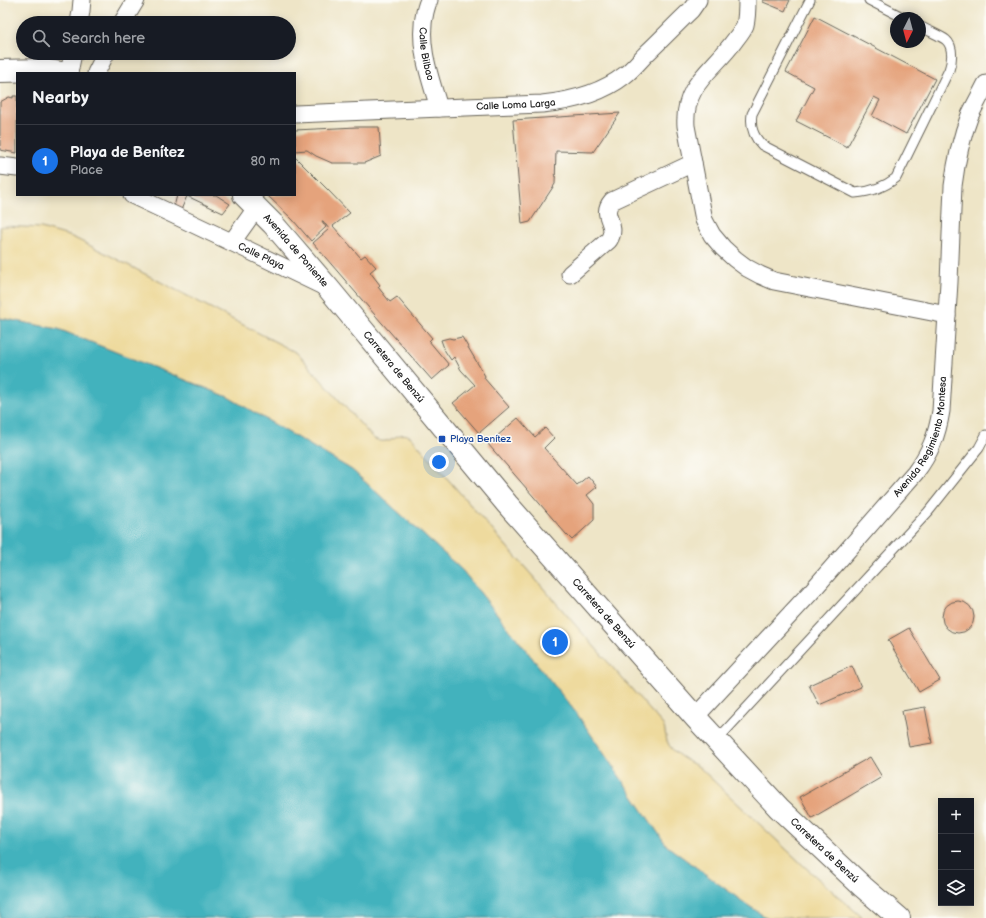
<!DOCTYPE html>
<html lang="en">
<head>
<meta charset="utf-8">
<style>
	body { margin:0; font-family:"Balsamiq Sans",sans-serif; background:#20242c; color:#f1f3f6 }
	.controls { position:absolute; right:12px; bottom:12px; display:grid; overflow:hidden; border-radius:0px; box-shadow:0 2px 10px #0003 }
	.controls button { width:36px; height:36px; display:grid; place-items:center; padding:0; border:0; border-bottom:1px solid #363941; background:#171b24; color:#f1f3f6; font:20px sans-serif }
	.compass { position:absolute; left:890px; top:12px; width:36px; height:36px; border-radius:50%; background:#171b24; box-shadow:0 2px 10px #0003; rotate:186deg }
	.you { position:absolute; left:439px; top:462px; width:14px; height:14px; margin:-10px; border:3px solid #fff; border-radius:50%; background:#1a73e8; box-shadow:0 0 0 6px #1a73e833 }
	.badge { display:grid; place-items:center; width:26px; height:26px; border-radius:50%; background:#1a73e8; color:#fff; font-size:13px; font-weight:700 }
	.pin { position:absolute; translate:-50% -50%; border:2px solid #fff; box-shadow:0 1px 4px #0006 }
	.list { margin:0; padding:0; list-style:none }
	h2 { display:flex; justify-content:space-between; align-items:center; height:52px; margin:0; padding:0 16px; font-size:17px }
	h2 small { font-size:13px; font-weight:400; color:#9ea1a6 }
	.list li { display:grid; grid-template-columns:26px 1fr auto; gap:12px; align-items:center; box-sizing:border-box; height:72px; padding:0 16px; border-top:1px solid #363941 }
	.list b { display:block; font-size:15px; white-space:nowrap }
	.list p { margin:0; font-size:13px; white-space:nowrap; color:#9ea1a6 }
	.list em { font-size:13px; font-style:normal; color:#9ea1a6 }
	.icon { flex:none; width:22px; height:22px; fill:none; stroke:currentColor; stroke-width:2; stroke-linecap:round; stroke-linejoin:round }
	.map { position:relative; flex:none; width:986px; height:918px; overflow:hidden }
	.search { position:absolute; background:#171b24; box-shadow:0 2px 10px #0003; left:16px; top:16px; width:280px; height:44px; display:flex; align-items:center; gap:10px; box-sizing:border-box; padding:0 14px; border-radius:22px; color:#9ea1a6; font-size:15px }
	.panel { position:absolute; background:#171b24; box-shadow:0 2px 10px #0003; left:16px; top:72px; width:280px; height:124px; border-radius:0px }
	.map>svg:first-child { display:block }
</style>
</head>
<body>
<div class="map">
<svg width="986" height="918" viewBox="0 0 986 918">
	<rect width="100%" height="100%" fill="#fdfcf7"/>
	<filter id="ink" filterUnits="userSpaceOnUse"><feTurbulence type="fractalNoise" baseFrequency=".025" numOctaves="2"/><feDisplacementMap in="SourceGraphic" scale="8" xChannelSelector="R" yChannelSelector="G"/><feConvolveMatrix kernelMatrix="1 2 1 2 8 2 1 2 1" color-interpolation-filters="sRGB"/></filter>
	<filter id="wash" filterUnits="userSpaceOnUse"><feTurbulence type="fractalNoise" baseFrequency=".012" numOctaves="4" result="noise"/><feDisplacementMap in="SourceGraphic" scale="16" xChannelSelector="R" yChannelSelector="G"/><feGaussianBlur stdDeviation="0.9" result="paint"/><feColorMatrix in="noise" values="0 0 0 0 0 0 0 0 0 0 0 0 0 0 0 0 0 1.4 0 .05"/><feComposite in="paint" operator="in"/></filter>
	<g filter="url(#wash)">
		<rect width="100%" height="100%" fill="#eee5c7"/>
		<path fill="#eeda9e" stroke="#857b5d" d="M5,226L41,228L72,237L101,251L297,353L373,438C377,440 381,442 386,441C395,439 400,431 410,436L663,725C666,731 665,736 667,741C672,754 688,761 699,767L805,867L863,918H767L746,904L667,846L577,714L462,570L352,470L228,397L58,329L0,318V227Z"/>
		<path fill="#43b2bd" stroke="#30676c" d="M0,318L58,329L228,397L352,470L462,570L577,714L667,846L746,904L767,918H0Z"/>
		<g id="blocks">
			<path fill="#e5a37c" d="M763,0H790L785,11L763,2Z
				M815,16L935,79L906,134L872,116L880,100L874,97L847,147L796,121L814,87L786,72Z
				M13,96H17V153L0,150V102L9,97L13,98Z
				M620,113L593,152L556,151L555,184L530,222L522,224L513,120Z
				M357,127H379L381,156L364,163H332L316,156L307,150L295,151V130Z
				M295,157L328,190L350,213L333,226L361,258L365,255L376,267L370,272L380,285L378,287L390,302L397,297L432,338L429,341L449,365L432,380L375,315L313,243L329,229L323,221H322L326,227L311,241L293,220L267,195H295Z
				M177,195H216L230,204L223,213L187,196L181,210L174,207Z
				M462,337L485,376L484,378L509,407L479,433L453,403L475,385L461,370L454,357L451,360L445,351L441,340L449,338L453,339Z
				M518,418L535,437L545,428L554,438L544,448L577,485L588,476L597,487L587,495L594,504V520L572,540L566,534L488,444Z
				M942 617a16 16 0 1 1 32 0a16 16 0 1 1-32 0Z
				M909,628L940,680L919,692L888,640Z
				M852,666L861,687L819,705L809,685Z
				M925,707L932,743L909,747L902,711Z
				M870,757L882,777L812,818L800,797Z"/>
		</g>
	</g>
	<g filter="url(#ink)">
		<use href="#blocks" fill-opacity="0" stroke="#666258" stroke-width="1"/>
		<g fill="none" stroke-linecap="round" stroke-linejoin="round">
			<g stroke="#666258" stroke-width="11">
				<path id="service" d="M810,0L752,114C750,127 753,136 762,145L855,193C871,192 883,188 896,178L949,70C952,62 954,47 946,40C941,36 926,30 920,26
					M869,0L904,18
					M716,741L928,512L979,448L986,435"/>
			</g>
			<g stroke="#666258" stroke-width="19">
				<g id="minor">
					<path id="s1" d="M429,0C427,4 426,8 425,12C417,44 430,77 439,108"/>
					<path d="M747,0C747,8 747,17 745,25C743,30 738,36 735,40C713,71 683,84 686,126L704,220L712,235L723,248L735,259L747,268L760,275L774,281L947,315"/>
					<path d="M79,23L81,11L82,0"/>
					<path d="M122,23L136,0"/>
					<path d="M69,73L73,53"/>
					<path d="M96,73L106,53"/>
					<path id="s2" d="M295,114L542,104C572,101 601,94 625,75C633,69 640,60 647,53C662,39 676,24 691,10L698,0"/>
					<path d="M0,166L17,168"/>
					<path id="s3" d="M132,195L248,250L325,287"/>
					<path d="M232,242L257,207"/>
					<path d="M570,274L609,240C619,223 599,216 612,201L693,163"/>
					<path id="s4" d="M695,717L811,592L915,473C930,453 937,436 941,411L949,282L953,186C956,162 961,138 970,115C975,105 981,94 986,84"/>
				</g>
			</g>
			<g stroke="#666258" stroke-width="24">
				<g id="trunk">
					<path d="M0,71L43,70L62,73"/>
					<path id="s5" d="M244,195L273,224L286,239L329,289L507,504L695,717L779,808L863,887L899,918"/>
				</g>
			</g>
			<use href="#service" stroke="#fff" stroke-width="9"/>
			<use href="#minor" stroke="#fff" stroke-width="17"/>
			<use href="#trunk" stroke="#fff" stroke-width="22"/>
		</g>
	</g>
	<rect fill="#1a4fb4" stroke="#fdfcf7" stroke-width="1.5" x="438" y="435" width="8" height="8" rx="2"/>
	<g text-anchor="middle" dominant-baseline="central" stroke-width="3" stroke-linejoin="round" paint-order="stroke">
		<g font-size="10" fill="#1c1c1c" stroke="#fdfcf7">
			<text stroke="none"><textPath href="#s1" startOffset="55">Calle Bilbao</textPath></text>
			<text stroke="none"><textPath href="#s2" startOffset="221">Calle Loma Larga</textPath></text>
			<text stroke="none"><textPath href="#s5" startOffset="76">Avenida de Poniente</textPath></text>
			<text stroke="none"><textPath href="#s3" startOffset="143">Calle Playa</textPath></text>
			<text stroke="none"><textPath href="#s5" startOffset="228">Carretera de Benzú</textPath></text>
			<text stroke="none"><textPath href="#s4" startOffset="365">Avenida Regimiento Montesa</textPath></text>
			<text stroke="none"><textPath href="#s5" startOffset="552">Carretera de Benzú</textPath></text>
			<text stroke="none"><textPath href="#s5" startOffset="876">Carretera de Benzú</textPath></text>
		</g>
		<g font-size="10" fill="#164399" stroke="#fdfcf7" text-anchor="start">
			<text x="450" y="439">Playa Benítez</text>
		</g>
	</g>
</svg>
<div class="controls">
<button>+</button>
<button>−</button>
<button><svg class="icon" aria-label="layers" viewBox="0 0 24 24"><path d="M12 4l9 5-9 5-9-5zM3 14l9 5 9-5"/></svg></button>
</div>
<svg class="compass" viewBox="-18 -18 36 36"><path d="M0-13l5 13h-10z" fill="#e53935"/><path d="M0 13l5-13h-10z" fill="#9ea1a6"/></svg>
<div class="you"></div>
<div class="pin badge" style="left:555px;top:642px">1</div>
<div class="search"><svg class="icon" aria-label="search" viewBox="0 0 24 24"><circle cx="10" cy="10" r="6"/><path d="M15 15l6 6"/></svg>Search here</div>
<section class="panel">
<h2>Nearby<small></small></h2>
<ul class="list">
<li><span class="badge">1</span><div><b>Playa de Benítez</b><p>Place</p></div><em>80 m</em></li>
</ul>
</section>
</div>
</body>
</html>
